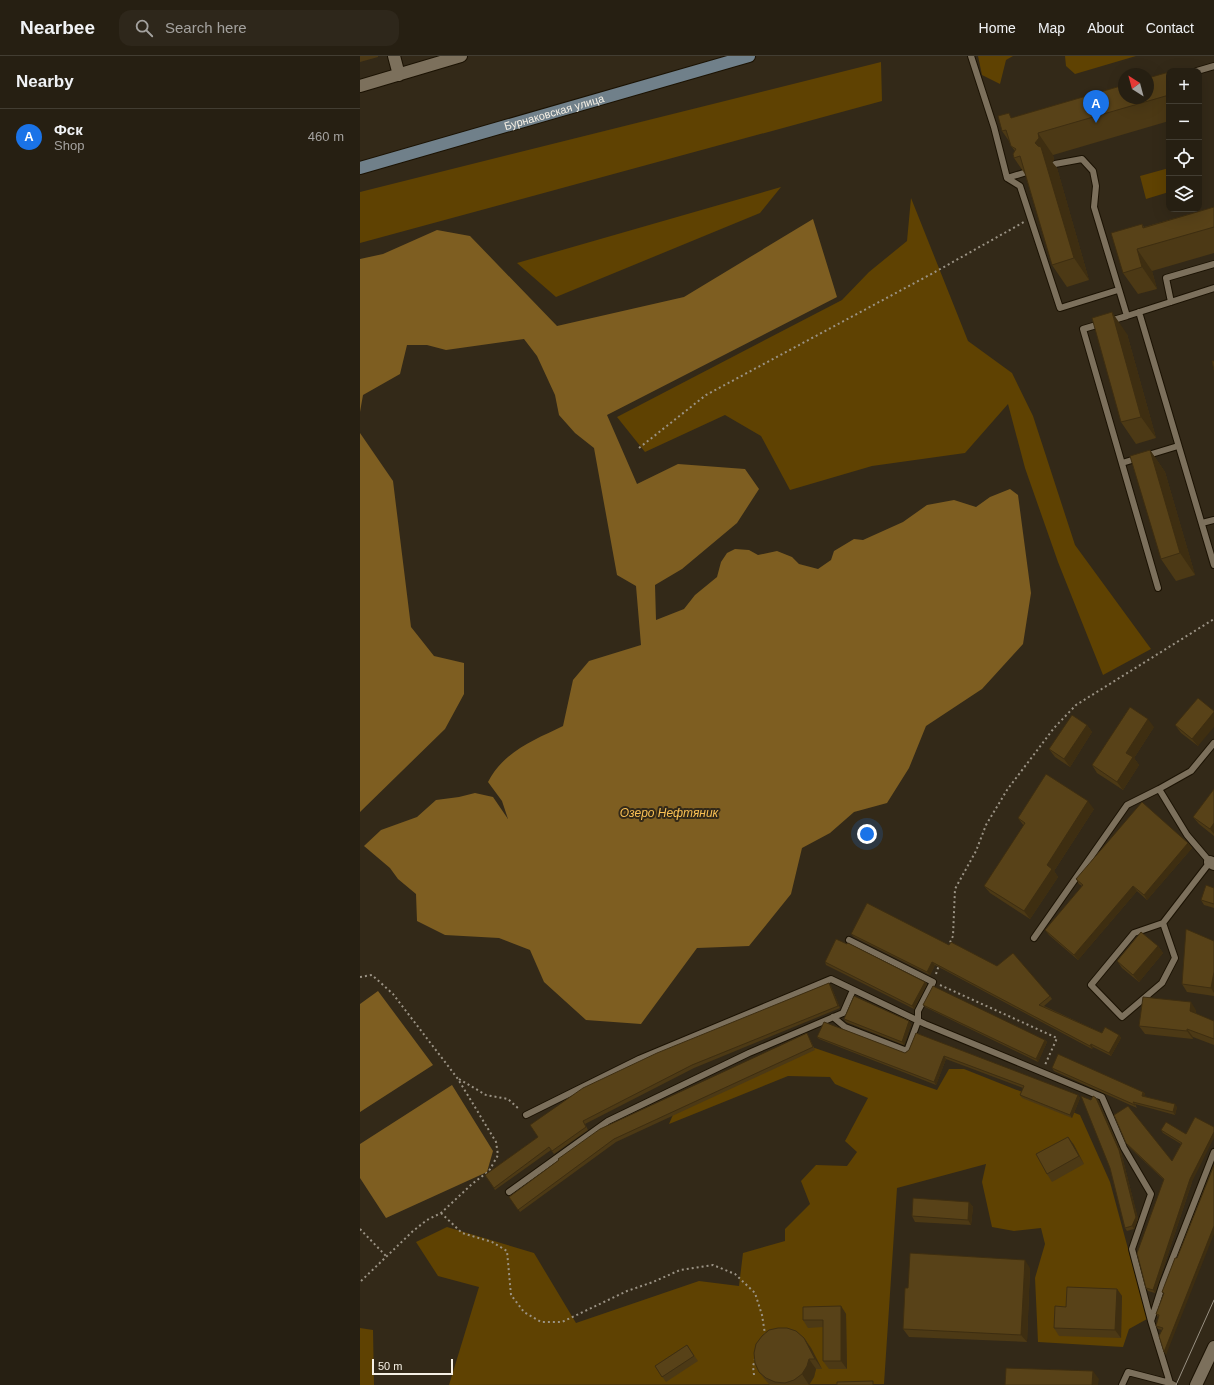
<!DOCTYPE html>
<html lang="en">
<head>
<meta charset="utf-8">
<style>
	body { margin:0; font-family:Arial,sans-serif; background:#2e271b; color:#f1f3f6 }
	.controls { position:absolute; right:12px; top:12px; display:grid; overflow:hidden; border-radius:8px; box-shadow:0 4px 16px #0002 }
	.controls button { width:36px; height:36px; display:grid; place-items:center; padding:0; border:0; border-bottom:1px solid #423d32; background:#261f12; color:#f1f3f6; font:20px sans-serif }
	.compass { position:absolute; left:758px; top:12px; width:36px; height:36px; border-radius:50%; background:#261f12; box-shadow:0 4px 16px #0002; rotate:324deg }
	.scale { position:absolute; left:12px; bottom:10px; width:81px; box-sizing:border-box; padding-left:4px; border:2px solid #f6f0e5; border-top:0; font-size:11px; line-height:14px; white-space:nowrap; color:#f6f0e5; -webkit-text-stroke:3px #332918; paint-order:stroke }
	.you { position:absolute; left:507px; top:778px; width:14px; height:14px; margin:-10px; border:3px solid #fff; border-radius:50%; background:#1a73e8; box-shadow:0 0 0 6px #1a73e833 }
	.badge { display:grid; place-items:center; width:26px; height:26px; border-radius:50%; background:#1a73e8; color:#fff; font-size:13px; font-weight:700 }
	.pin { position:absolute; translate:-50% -33px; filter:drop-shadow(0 1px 2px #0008) }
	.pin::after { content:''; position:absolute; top:21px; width:14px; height:12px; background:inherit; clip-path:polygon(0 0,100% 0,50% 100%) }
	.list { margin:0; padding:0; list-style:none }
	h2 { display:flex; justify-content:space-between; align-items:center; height:52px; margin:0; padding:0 16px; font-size:17px }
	h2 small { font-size:13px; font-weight:400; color:#a4a29f }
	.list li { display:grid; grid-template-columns:26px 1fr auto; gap:12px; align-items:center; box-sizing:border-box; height:56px; padding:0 16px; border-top:1px solid #423d32 }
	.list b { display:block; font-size:15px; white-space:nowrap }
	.list p { margin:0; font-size:13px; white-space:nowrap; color:#a4a29f }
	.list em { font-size:13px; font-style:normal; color:#a4a29f }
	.icon { flex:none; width:22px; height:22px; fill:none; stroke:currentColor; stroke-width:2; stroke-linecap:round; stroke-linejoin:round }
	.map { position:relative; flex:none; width:854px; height:1329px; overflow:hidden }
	header { display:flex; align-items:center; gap:24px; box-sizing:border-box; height:56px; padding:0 20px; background:#261f12; border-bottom:1px solid #423d32 }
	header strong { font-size:19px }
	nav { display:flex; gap:22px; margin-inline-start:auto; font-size:14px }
	.search { width:280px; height:36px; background:#2e271b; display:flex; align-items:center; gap:10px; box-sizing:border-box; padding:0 14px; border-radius:12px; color:#a4a29f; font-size:15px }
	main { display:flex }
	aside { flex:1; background:#261f12 }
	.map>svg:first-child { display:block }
</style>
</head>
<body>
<header>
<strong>Nearbee</strong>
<div class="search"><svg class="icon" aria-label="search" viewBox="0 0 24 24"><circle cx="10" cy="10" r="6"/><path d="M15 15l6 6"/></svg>Search here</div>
<nav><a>Home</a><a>Map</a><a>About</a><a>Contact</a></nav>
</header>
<main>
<aside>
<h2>Nearby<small></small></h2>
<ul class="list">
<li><span class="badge">A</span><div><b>Фск</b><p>Shop</p></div><em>460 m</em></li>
</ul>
</aside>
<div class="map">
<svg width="854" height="1329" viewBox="0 0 854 1329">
	<rect width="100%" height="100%" fill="#332918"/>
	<path fill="#5f4202" d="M618,0H653L646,4L640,28L622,19Z
		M705,0H776L715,18L706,10Z
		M521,6L522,45L0,187V136Z
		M809,112V136L786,143L780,120Z
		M421,131L400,157L196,241L157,207Z
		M551,142L608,285L652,317L673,360L715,489L791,593L743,619L698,506L665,412L648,348L605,397L512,410L430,434L401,380L365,359L285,396L257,361L482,244L509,216L547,185Z
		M446,989L577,1034L589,1013H604L720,1059L750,1126L787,1263L769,1273L763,1291L678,1286L675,1222L685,1188L681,1172L654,1175L632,1171L622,1126L626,1108L537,1132L524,1328L89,1329L119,1231L78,1220L56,1186L87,1171L174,1197L216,1267L339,1225L379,1230L383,1197L425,1185V1173L450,1148L441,1125L456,1109L487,1110L497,1096L485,1085L508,1042L475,1028L470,1021L428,1020L309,1068L318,1047Z
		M0,1272L13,1274L14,1329H0Z"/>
	<path fill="#7e5e21" d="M453,163L477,241L247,359L277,428L318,408L385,413L399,433L377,467L322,513L295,529L296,564L324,553L335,539L357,521L361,506L367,497L375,493L389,494L398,499L417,495L432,501L439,508L458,513L471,504L474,495L494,483L503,484L543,466L567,449L594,444L616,451L630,441L650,433L658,439L671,537L663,588L622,633L566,670L549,712L527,747L494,756L470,777L442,792L431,838L389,890L337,892L281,968L226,964L184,926L170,894L139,882L85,879L57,865L56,838L38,823L30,812L4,790L21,774L57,761L76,744L99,741L115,737L133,741L148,763L142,745L128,726C143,696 174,684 203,670L213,624L229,605L281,589L276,530L257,519L234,392L215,377L199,359L195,339L177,300L164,283L86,294L67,289H47L40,318L3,339L0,356V203L23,198L77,174L110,180L197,270L324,241Z
		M0,377L33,425L51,571L74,600L104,607V638L85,673L0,756Z
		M18,935L73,1009L0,1056V948Z
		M92,1029L133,1095L127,1116L26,1162L0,1122V1088Z"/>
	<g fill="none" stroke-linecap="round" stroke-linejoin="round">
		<g stroke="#1b1203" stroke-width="8">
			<path id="service" d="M611,0L634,71L647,122L660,130L700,252L758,234
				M837,15L854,10
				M695,108L722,103L733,115L736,130L734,151L767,260L854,232
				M647,122L667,116
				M811,246L806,222L854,208
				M779,256L854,509
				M767,260L723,273L798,532
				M762,407L818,390
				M842,467L854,464
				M803,867L815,902L802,927L762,961L731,929L774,877L803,867L850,806L827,779L799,733L831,715L854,687
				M674,882L767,749L799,733
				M473,961L485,971L547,995L558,965V955L573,926L489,884
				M166,1059L279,1003L471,923L565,968L742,1041L764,1092L791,1138L772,1193L791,1265
				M149,1136L248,1065L389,997L483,957L493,934
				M762,1329L768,1316L810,1327
				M814,1329L810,1327L791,1265L803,1227L854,1096"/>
		</g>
		<g stroke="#1b1203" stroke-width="14">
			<path id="minor" d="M34,0L39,19
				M0,30L101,0
				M850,806L854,808
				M836,1329L854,1291"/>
		</g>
		<g stroke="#1b1203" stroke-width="14">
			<g id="secondary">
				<path id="s1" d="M0,112L389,0"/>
			</g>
		</g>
		<path stroke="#9b9385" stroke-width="2" stroke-dasharray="2 3" stroke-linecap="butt" d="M279,392L346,339L575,216L664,166
			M588,891L593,880L595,833L616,795L626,769L647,734L694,672L716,649L854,563
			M576,918L579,909
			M0,921L12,919L33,938L98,1023L136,1086L138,1099L129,1115L112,1128L81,1157L67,1164L53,1175L0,1226
			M580,929L697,982L685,1009
			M99,1023L126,1039L148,1043L160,1054
			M81,1157L102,1177L132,1186L147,1195L151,1239L164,1256L181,1266H202L267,1235L293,1226L320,1214L353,1209L375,1218L395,1237L402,1259L405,1278
			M0,1173L26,1200
			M394,1319L393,1310L396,1300"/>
		<use href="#service" stroke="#7c705c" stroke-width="6"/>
		<use href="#minor" stroke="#7c705c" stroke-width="12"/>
		<use href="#secondary" stroke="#70808a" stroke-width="12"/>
		<path stroke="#999183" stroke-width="1" d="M816,1329L854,1244"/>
	</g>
	<path fill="#4c3915" d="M0,0H18V1L0,6Z
		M809,16V65L693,99L694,104L692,106L697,112L729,224L707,231L692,209L665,118L654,102L655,95L651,90L649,85L642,75L652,62Z
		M854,151V197L792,215L797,233L778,238L763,217L782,168L784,171Z
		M767,278L796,382L776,388L761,366Z
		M790,394L805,416L835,519L816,525L801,503Z
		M854,655L838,690L821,677L815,669Z
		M727,669L732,676L710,711L695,701L689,693Z
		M794,671L774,702L779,709L763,734L737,717L732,709Z
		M854,733V780L839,768L833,761Z
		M734,753L694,815L698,821L670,863L630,837L624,830L664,770L658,762Z
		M828,787L832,792L787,844L777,835L718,904L689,879L685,874L722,830L719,828L716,823Z
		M854,832V852L844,849L841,844Z
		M491,878L690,940L692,943L684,950L742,977L759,979L761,982L751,1000L733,991L732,993L575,909L570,919L494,881Z
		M854,885V940L827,936L822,928Z
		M798,890L803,897L779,926L762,912L757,905Z
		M465,906L565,926L567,928L554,953L466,909Z
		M471,930L480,952L334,1012L225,1068L228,1074L194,1098L191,1094L135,1134L125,1119L178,1081Z
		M563,949L685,984L687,986L678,1006L565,951Z
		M836,954V958L854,965V989L833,981V983L785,978L779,970Z
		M484,963L551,968L544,989L486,966Z
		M447,977L455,994L256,1086L160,1156L149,1141L199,1104Z
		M556,977L718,1039L720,1042L712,1062L662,1042L660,1039L663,1032L586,1003L576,1029L459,983L457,981L545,997L549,994Z
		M692,1012L783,1036L785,1038L784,1040L817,1051L815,1059L775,1048L777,1052L694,1015Z
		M736,1042L738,1044L761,1096L778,1163L774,1173L767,1175L765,1172L750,1112L731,1044Z
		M801,1074L826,1078L832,1126L795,1237L788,1235L786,1232L804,1124L768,1090L766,1087L812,1105L821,1088L803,1077Z
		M708,1081L714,1089L724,1108L692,1126L687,1118Z
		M609,1146L613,1151L611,1169L555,1166L552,1160Z
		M815,1202L806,1299L802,1274L798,1273L796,1270L799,1261H798L796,1258L804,1238L802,1236Z
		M670,1212L667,1286L549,1281L543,1273L548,1232Z
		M757,1233L762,1240L761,1282L699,1280L694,1272L706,1251Z
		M481,1250L486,1258L487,1313H469L463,1305V1271L448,1272L443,1264Z
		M444,1282L451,1292L462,1313H456L454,1321L449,1329H410L407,1326L399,1316Z
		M327,1289L338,1305L306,1326L295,1310Z"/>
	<path fill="#3e2e11" d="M678,77L693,99L694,104L692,106L697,112L729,224L714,202L675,87Z
		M777,193L792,215L797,233L782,211Z
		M752,256L767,278L796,382L781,361Z
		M790,394L805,416L835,519L820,497Z
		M854,656V671L838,690L832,683Z
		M788,663L794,671L774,702L779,709L763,734L757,726L766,697Z
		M727,669L732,676L710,711L704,703Z
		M728,745L734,753L694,815L698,821L670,863L664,855L687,809Z
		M854,767V778L850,773Z
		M828,787L832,792L787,844L784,839Z
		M773,830L777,835L718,904L714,899Z
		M798,890L803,897L779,926L773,919Z
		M572,906L575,909L570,919L567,916Z
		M854,916V937L851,932Z
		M565,926L567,928L554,953L552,950Z
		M469,927L471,930L480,952L478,950Z
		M831,946L836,954L835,963L830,955Z
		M549,965L551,968L544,989L542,986Z
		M827,973L833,981V983L827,975Z
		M759,979L761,982L751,1000L749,997Z
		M685,984L687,986L678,1006L676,1003Z
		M731,988L733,991L732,993L730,990Z
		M584,1000L586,1003L576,1029L574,1026Z
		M783,1036L785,1038L784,1042L782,1040Z
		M718,1039L720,1042L712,1062L710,1059Z
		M736,1042L738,1044L761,1096L778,1163L774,1173L772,1170Z
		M815,1048L817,1051L815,1059L813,1056Z
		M854,1076V1082L832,1126L795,1237L793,1234L830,1123Z
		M708,1081L714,1089L724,1108L719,1100Z
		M609,1146L613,1151L611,1169L608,1164Z
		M854,1170V1178L806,1299L804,1296Z
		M665,1204L670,1212L667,1286L661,1279Z
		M757,1233L762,1240L761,1282L755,1274Z
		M481,1250L486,1258L487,1313L481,1305Z
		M444,1282L451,1292L462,1313L455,1303Z
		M449,1303L456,1313L454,1321L449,1329L442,1318Z
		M733,1315L739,1323L738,1329H732Z"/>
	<path fill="#584218" stroke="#3e2e11" d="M809,16V39L678,77L679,82L675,87L678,90L681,91L714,202L692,209L660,100L654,102L653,98L656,93L651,90L646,74L642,75L638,60L649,57L651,62L764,29V42H788V22Z
		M854,151V171L777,193L782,211L763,217L751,177L782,168L783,172Z
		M752,256L781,361L761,366L732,262Z
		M852,305H854V314Z
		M790,394L820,497L801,503L770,400Z
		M838,642L854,655V656L832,683L815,669Z
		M770,651L788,663L766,697L773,701L757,726L732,709Z
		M712,659L727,669L704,703L689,693Z
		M686,718L728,745L687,809L692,813L664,855L624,830L665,767L658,762Z
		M854,733V767L850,773L833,761Z
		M782,746L828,787L784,839L773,830L714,899L685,874L723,829L716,823Z
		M846,829L854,832V848L841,844Z
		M507,847L589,889L591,886L637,910L653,897L690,940L679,949L742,977L745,971L759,979L749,997L731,988L730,990L572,906L567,916L491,878Z
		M826,873L854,885V916L851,932L822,928Z
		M781,876L798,890L773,919L757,905Z
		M476,883L487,888L488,887L565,926L552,950L465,906Z
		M469,927L478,950L332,1009L223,1065L226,1071L192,1095L189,1091L134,1132L125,1119L178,1081L170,1069L223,1032L297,997Z
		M573,930L685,984L676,1003L563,949Z
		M494,940L549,965L542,986L484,963Z
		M783,941L831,946L830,955L854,965V983L827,973V975L779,970Z
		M464,966L545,997L549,994L556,977L718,1039L710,1059L660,1039L664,1030L584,1000L574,1026L457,981Z
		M447,977L453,991L254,1083L158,1154L149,1141L199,1104L198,1103L240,1073Z
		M698,998L783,1036L782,1040L815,1048L813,1056L773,1046L775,1049L692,1012Z
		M721,1040L731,1044L733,1040L736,1042L759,1094L776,1161L772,1170L765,1172L750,1112Z
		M768,1050L812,1105L822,1087L801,1074L806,1066L826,1078L835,1061L854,1071V1076L830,1123L793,1234L786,1232L777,1197L804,1123L766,1087L754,1059Z
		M708,1081L719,1100L687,1118L676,1098Z
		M854,1109V1170L804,1296L799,1280L803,1272L796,1270L799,1259L796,1258L804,1237L802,1236L815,1202H817Z
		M553,1142L609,1146L608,1164L552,1160Z
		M550,1197L665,1204L661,1279L543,1273L545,1232H548Z
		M707,1231L757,1233L755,1274L694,1272L695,1250L706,1251Z
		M481,1250V1305H463V1264H443V1251Z
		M418,1272H427L436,1275L444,1282L455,1303H449L447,1310L442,1318L434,1324L425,1327L415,1326L406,1322L399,1316L395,1307L394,1297L396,1288L402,1280L409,1274Z
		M327,1289L334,1300L302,1321L295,1310Z
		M646,1312L733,1315L732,1329H645Z
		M513,1325V1329H477V1326Z"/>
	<g text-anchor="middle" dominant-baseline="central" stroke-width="4" stroke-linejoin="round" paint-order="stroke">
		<g font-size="11" fill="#f6f0e5" stroke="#332918">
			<text stroke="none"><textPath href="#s1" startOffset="202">Бурнаковская улица</textPath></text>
		</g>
		<g font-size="12" font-style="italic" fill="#f9c054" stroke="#332918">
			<text x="309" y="757">Озеро Нефтяник</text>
		</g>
	</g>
</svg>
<div class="controls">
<button>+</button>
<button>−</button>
<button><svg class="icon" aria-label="locate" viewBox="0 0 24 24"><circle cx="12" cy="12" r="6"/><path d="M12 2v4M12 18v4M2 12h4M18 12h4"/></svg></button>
<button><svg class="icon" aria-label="layers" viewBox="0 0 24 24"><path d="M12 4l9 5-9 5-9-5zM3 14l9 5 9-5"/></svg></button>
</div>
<svg class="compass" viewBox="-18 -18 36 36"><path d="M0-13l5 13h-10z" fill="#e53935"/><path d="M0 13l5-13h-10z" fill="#a4a29f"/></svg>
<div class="scale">50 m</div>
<div class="you"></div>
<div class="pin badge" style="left:736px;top:67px">A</div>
</div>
</main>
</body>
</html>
